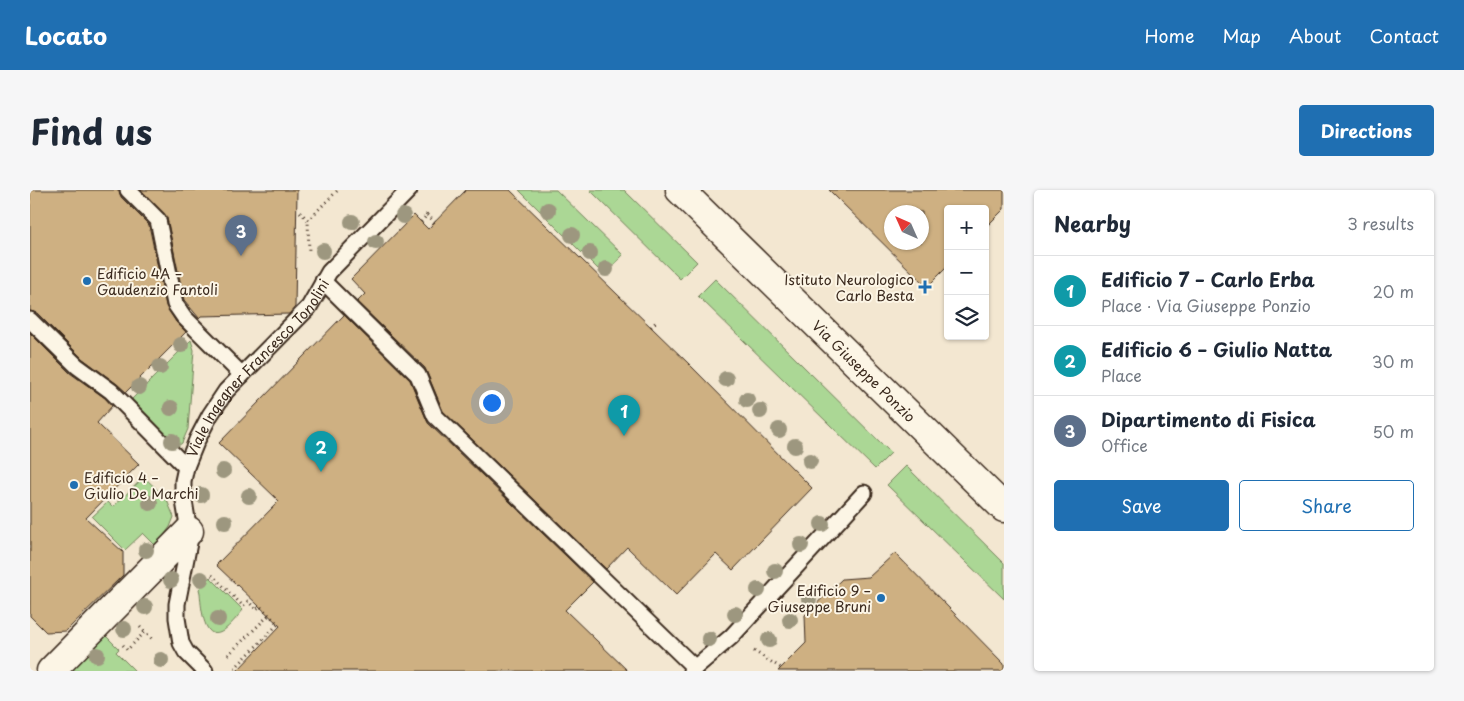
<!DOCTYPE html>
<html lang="en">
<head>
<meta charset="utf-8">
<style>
	body { margin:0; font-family:"Playpen Sans",sans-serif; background:#f6f6f7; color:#1f2937 }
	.controls { position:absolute; right:15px; top:15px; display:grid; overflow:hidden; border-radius:5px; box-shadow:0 1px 4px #0004 }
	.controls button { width:45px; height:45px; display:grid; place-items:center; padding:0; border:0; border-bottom:1px solid #e0e1e3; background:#fff; color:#1f2937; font:25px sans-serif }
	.compass { position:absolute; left:854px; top:15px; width:45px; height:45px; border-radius:50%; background:#fff; box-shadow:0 1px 4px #0004; rotate:315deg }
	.you { position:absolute; left:461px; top:212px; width:18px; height:18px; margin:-12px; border:4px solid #fff; border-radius:50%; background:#1a73e8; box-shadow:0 0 0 8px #1a73e833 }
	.badge { display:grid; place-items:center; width:32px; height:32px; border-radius:50%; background:#1f6fb2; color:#fff; font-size:16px; font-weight:700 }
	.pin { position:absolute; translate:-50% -41px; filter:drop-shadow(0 1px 2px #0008) }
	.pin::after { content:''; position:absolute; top:26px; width:18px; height:15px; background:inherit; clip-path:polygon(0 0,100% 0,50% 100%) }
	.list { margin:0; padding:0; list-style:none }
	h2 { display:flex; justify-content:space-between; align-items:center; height:65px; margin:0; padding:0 20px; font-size:21px }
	h2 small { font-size:16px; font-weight:400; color:#747a83 }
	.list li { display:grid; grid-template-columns:32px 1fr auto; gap:15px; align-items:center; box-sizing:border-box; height:70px; padding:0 20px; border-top:1px solid #e0e1e3 }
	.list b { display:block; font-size:19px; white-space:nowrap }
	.list p { margin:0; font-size:16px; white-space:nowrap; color:#747a83 }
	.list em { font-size:16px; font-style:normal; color:#747a83 }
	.actions { display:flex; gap:10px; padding:15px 20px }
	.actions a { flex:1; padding:11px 0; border:1px solid #1f6fb2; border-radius:5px; text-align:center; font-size:18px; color:#1f6fb2 }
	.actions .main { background:#1f6fb2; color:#fff }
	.icon { flex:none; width:28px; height:28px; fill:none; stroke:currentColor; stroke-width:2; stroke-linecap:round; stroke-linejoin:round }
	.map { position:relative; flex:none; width:974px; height:481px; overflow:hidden; border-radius:5px }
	header { display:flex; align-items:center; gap:30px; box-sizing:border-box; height:70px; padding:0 25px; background:#1f6fb2; color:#fff }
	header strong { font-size:24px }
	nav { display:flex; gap:28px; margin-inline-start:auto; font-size:18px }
	.intro { display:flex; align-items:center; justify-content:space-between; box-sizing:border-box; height:120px; padding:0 30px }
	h1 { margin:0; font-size:35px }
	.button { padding:12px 22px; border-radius:5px; background:#1f6fb2; color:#fff; font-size:18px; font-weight:700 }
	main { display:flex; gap:30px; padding:0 30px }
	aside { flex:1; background:#fff; border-radius:5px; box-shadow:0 1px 4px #0004 }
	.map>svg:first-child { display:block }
</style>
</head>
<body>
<header>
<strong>Locato</strong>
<nav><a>Home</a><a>Map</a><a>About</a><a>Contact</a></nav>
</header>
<div class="intro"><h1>Find us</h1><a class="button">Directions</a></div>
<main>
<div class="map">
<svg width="974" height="481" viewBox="0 0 974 481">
	<rect width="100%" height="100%" fill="#f3e7d1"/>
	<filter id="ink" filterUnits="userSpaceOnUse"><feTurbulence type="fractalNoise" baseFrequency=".02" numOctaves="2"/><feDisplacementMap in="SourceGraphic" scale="10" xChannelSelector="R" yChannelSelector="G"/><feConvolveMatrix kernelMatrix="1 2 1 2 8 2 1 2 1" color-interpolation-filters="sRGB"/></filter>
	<g filter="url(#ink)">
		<path fill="#abd795" stroke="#73805a" d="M489,0H526L593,65L574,85Z
			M560,0H594L667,72L650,89Z
			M685,89L861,263L845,279L668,106Z
			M161,150L164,160L158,239L152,253L148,256H143L99,212Z
			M876,276L974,373V409L857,295Z
			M114,287L136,308L144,327L140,337L126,356L113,343L95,360L62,327L78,312L83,317Z
			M180,387L213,420C207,427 200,436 193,441C173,454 171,414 170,403L169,399Z
			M75,445L89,459L86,462L105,481H39Z"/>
		<path fill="#ceb082" stroke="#3b2a1e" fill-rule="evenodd" d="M0,0H89L91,7L119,35L136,116L146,132L156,142L96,202L87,194L53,169L7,123L0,121Z
			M111,0H267L265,117L259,124L171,126L169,128L154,110L137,28Z
			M436,0H480L658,173L782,298L703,380L686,364L646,405L597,357L576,379L413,221L395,178L327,112L335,104L321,89L384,25L398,39Z
			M799,0H974V19L955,38V19H918V76L897,97ZM862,22H892V52H862Z
			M314,125L380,190L398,233L563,392L535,420L598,481H207L250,436L186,375L249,311L189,253Z
			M0,143L40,183L75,208L82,216L67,233L109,274L56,328L93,362V385L36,441L16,442L0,426Z
			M865,363L974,474V481H748L776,453L775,425L812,389L839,387Z"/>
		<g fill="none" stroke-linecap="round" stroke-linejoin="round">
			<g stroke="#3b2a1e" stroke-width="19">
				<g id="lane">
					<path d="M98,0L128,30L145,114L154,127L212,185"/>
					<path d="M293,91L388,185L405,226L665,478"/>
					<path d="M0,130L47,176L81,201L156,277"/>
					<path id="s1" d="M175,481L156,462L151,453L147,428V414L159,353V341L153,305V291L156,277L167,250L180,225L196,201L279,117L299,82L379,0"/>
					<path d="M661,481L701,447L834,303"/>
				</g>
			</g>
			<g stroke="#3b2a1e" stroke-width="31">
				<path id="street" d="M21,481L159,341"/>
			</g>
			<g stroke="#3b2a1e" stroke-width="31">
				<g id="secondary">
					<path id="s2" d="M650,0L974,318"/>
				</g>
			</g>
			<path stroke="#3b2a1e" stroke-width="3" stroke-dasharray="1 4" stroke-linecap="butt" d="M270,22L278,30L279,63
				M397,25L405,32
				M278,30L308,0
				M391,32L397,25L396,23
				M621,137L627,131
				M182,385L213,416L218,411L226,420L230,416L248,434L205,478
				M110,437L122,449
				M93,455L97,460L115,442
				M724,461L751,478
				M198,465L239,425"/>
			<use href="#lane" stroke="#fcf5e5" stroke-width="15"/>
			<use href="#street" stroke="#fcf5e5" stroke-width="28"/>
			<use href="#secondary" stroke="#fcf5e5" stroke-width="28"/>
		</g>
		<g fill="#9d977f">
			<circle cx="518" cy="20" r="8"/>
			<circle cx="373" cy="26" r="8"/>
			<circle cx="322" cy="32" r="8"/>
			<circle cx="542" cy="45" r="8"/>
			<circle cx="346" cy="52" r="8"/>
			<circle cx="293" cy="61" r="8"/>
			<circle cx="560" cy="63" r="8"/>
			<circle cx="576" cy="79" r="8"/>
			<circle cx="151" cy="155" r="8"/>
			<circle cx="130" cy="177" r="8"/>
			<circle cx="696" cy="189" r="8"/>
			<circle cx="109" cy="197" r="8"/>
			<circle cx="717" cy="210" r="8"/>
			<circle cx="141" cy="218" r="8"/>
			<circle cx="730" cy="221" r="8"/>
			<circle cx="749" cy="240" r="8"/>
			<circle cx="142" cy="251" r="8"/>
			<circle cx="765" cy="256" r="8"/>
			<circle cx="780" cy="271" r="8"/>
			<circle cx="193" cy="281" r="8"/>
			<circle cx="171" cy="305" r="8"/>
			<circle cx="219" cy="306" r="8"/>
			<circle cx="120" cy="313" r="8"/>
			<circle cx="195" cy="332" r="8"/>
			<circle cx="792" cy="334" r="8"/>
			<circle cx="771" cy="355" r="8"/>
			<circle cx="116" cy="360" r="8"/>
			<circle cx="745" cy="381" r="8"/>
			<circle cx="171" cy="389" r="8"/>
			<circle cx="141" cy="390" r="8"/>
			<circle cx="728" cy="400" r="8"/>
			<circle cx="779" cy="409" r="8"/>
			<circle cx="115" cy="417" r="8"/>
			<circle cx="705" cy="424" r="8"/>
			<circle cx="188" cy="429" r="8"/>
			<circle cx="760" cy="430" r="8"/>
			<circle cx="94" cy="439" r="8"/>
			<circle cx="679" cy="449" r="8"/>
			<circle cx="739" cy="450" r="8"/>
			<circle cx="67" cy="465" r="8"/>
			<circle cx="131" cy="470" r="8"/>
		</g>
	</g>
	<g fill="#1f6fb2" stroke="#fcf5e5" stroke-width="2">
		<circle cx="57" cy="91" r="5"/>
		<path d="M892.5 89.5h5v5h5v5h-5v5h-5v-5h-5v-5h5z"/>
		<circle cx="44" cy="295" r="5"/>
		<circle cx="851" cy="408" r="5"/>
	</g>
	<g text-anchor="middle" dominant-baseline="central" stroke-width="4" stroke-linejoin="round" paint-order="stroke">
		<g font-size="14" fill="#3b2a1e" stroke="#fcf5e5" text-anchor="start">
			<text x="67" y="83">Edificio 4A –<tspan x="67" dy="16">Gaudenzio Fantoli</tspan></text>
			<text x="884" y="89" text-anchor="end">Istituto Neurologico<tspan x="884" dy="16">Carlo Besta</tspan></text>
			<text x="54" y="287">Edificio 4 –<tspan x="54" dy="16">Giulio De Marchi</tspan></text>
			<text x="841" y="400" text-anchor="end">Edificio 9 –<tspan x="841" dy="16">Giuseppe Bruni</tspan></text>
		</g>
		<g font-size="14" fill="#3b2a1e" stroke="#fcf5e5">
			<text stroke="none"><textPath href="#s1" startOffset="339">Viale Ingegner Francesco Tonolini</textPath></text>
			<text stroke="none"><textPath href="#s2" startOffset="258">Via Giuseppe Ponzio</textPath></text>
		</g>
	</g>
</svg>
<div class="controls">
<button>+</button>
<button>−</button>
<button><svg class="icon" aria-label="layers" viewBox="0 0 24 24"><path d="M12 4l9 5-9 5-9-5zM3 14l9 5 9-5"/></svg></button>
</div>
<svg class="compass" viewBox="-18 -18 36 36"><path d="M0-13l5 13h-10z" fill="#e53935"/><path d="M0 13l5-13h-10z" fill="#747a83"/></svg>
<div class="you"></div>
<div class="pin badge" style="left:594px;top:246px;background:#0f9aa8">1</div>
<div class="pin badge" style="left:291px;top:282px;background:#0f9aa8">2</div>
<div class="pin badge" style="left:211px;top:66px;background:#5c6f8a">3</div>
</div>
<aside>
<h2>Nearby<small>3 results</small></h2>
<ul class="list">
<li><span class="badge" style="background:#0f9aa8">1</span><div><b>Edificio 7 – Carlo Erba</b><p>Place · Via Giuseppe Ponzio</p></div><em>20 m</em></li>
<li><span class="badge" style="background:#0f9aa8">2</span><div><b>Edificio 6 – Giulio Natta</b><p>Place</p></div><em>30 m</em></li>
<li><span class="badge" style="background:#5c6f8a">3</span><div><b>Dipartimento di Fisica</b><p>Office</p></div><em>50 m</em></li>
</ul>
<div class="actions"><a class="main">Save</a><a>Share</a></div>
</aside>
</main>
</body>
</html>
